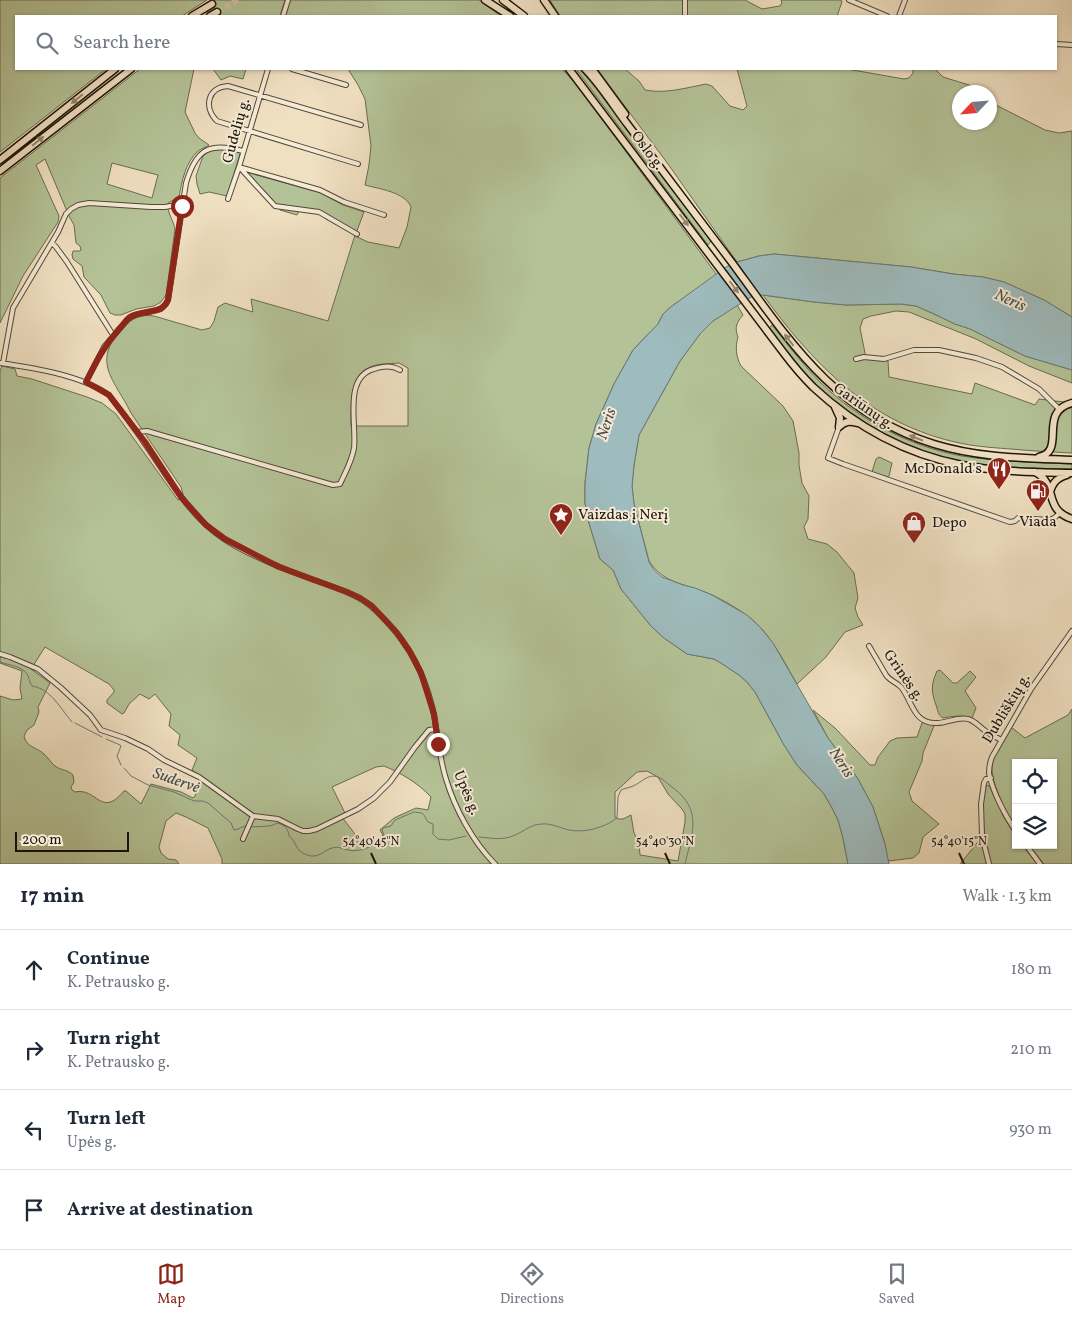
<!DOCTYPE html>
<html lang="en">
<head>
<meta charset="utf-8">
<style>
	body { margin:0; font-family:Vollkorn,serif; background:#f2f2f3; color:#1f2937 }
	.controls { position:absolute; right:15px; bottom:15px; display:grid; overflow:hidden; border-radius:0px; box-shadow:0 1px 4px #0004 }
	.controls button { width:45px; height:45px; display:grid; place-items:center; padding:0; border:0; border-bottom:1px solid #e0e1e3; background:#fff; color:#1f2937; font:25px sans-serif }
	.compass { position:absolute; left:952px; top:85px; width:45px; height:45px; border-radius:50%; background:#fff; box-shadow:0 1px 4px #0004; rotate:244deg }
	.scale { position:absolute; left:15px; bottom:12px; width:114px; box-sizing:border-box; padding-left:5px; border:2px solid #1e150a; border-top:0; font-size:14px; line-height:18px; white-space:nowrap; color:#1e150a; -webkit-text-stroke:4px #f5ebd7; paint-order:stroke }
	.stop { position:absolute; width:15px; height:15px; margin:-11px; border:4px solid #8f2418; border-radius:50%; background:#fff }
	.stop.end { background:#8f2418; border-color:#fff; box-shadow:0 1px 5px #0008 }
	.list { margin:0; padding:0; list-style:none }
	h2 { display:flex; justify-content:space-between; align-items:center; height:65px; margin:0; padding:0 20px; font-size:21px }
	h2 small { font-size:16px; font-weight:400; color:#747a83 }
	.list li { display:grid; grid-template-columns:32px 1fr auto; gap:15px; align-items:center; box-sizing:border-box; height:80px; padding:0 20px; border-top:1px solid #e0e1e3 }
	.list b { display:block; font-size:19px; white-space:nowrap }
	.list p { margin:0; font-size:16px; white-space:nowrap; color:#747a83 }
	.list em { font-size:16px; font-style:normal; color:#747a83 }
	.icon { flex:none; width:28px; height:28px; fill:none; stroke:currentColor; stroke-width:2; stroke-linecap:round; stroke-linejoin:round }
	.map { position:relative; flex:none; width:1072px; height:864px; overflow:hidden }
	.search { position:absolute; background:#fff; box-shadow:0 1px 4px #0004; left:15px; right:15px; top:15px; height:55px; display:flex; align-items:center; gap:12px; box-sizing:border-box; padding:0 18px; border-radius:0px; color:#747a83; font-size:19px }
	.sheet { height:385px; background:#fff }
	nav { display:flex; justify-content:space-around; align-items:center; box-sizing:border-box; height:70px; border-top:1px solid #e0e1e3; background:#fff; font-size:14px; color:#747a83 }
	nav a { display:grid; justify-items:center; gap:2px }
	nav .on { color:#8f2418 }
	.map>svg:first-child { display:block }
</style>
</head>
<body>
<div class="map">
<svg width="1072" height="864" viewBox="0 0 1072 864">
	<rect width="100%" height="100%" fill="#f0e0c2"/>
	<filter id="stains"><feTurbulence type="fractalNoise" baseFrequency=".004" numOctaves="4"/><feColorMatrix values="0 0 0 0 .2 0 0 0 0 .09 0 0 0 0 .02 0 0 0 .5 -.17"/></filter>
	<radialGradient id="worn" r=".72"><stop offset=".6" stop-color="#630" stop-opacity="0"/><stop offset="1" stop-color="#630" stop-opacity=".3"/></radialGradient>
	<path fill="#b4c397" stroke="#696c50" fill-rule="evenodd" d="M0,0H207L182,16H16V69H106L0,152Z
		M210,0H285L280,16H219Z
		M290,0H479L501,16H285Z
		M550,0H745L762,9L780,6L782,3L781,0H841L842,2L837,16H560Z
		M140,69H194L185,112L195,133L199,138L209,145C206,147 201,149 198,151C185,163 182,181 179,197L168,203C167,213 173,219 175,229L166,295L161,302L154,306L136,309L121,315H115L110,313L101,295L84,277L82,266L73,259L72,255L73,251H80L81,250L80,246L76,243L74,225L69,216L45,159L36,165L59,216L58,222L23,276L0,323V178ZM112,163L158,175L152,198L107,184Z
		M213,69H246L243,79L230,76L221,80Z
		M348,69H562L576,84L717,275L672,306L663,314L658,324L633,350L614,384L596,424L589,448L585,483V503L589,523L600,559L613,570L621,589L651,626L664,638L687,654L714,659L721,663L739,675L747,682L755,692L784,745L797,765L824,794L832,808L838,820L843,838L848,864H222V859L208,828L186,817L176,813L166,821L159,847L161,853L168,859L176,860L179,864H0V696L13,700L22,699L20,688L22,671L0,663V371L2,366L15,369L17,376L32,379L87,397L102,403L116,414L178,500L184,498L181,487L131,413C115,380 90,362 123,328C132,318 141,314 154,316L202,330L210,328L214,321L218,307L225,303L253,312L251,299L328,321L355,235L326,219L320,214L299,211L297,215L280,210L246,172L321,193L343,205L364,212L355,236L368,242L399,248L407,227L411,207C405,192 379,189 365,185L369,165L371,146L365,99L358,85ZM399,363L408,368V426H351C351,408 349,376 368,368C377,363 389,364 399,363ZM45,647L109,684L114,690V692L107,700V703L122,714L124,713L129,704L140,694L149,699L155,694L171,714L169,726L180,735L178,745L197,758L192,770L203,778L195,796L193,798L181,792L151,784L141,804L126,791H124C101,819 97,787 75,792L72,790L71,787L74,782L73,775C67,769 62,771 55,766C51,763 48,757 44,754C36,747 26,747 24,736L27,730L34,725L39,712L38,707L50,683L31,669ZM384,766C401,773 418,783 431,797L428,810L416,808L394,818L380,830L383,835L378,841L363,847L354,837L355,834L341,816L345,813L332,787L376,767ZM647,771L658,777L668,794L682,809L685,814V822L678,861L640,855L639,843L634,833L631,815L623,819H618L615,817V792L637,772Z
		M576,69H581L598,90L709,238L711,241L708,245Z
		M597,69H625L639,81L645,90C666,94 685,88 706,84L712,86L730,106L743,110L747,106L737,69H847L904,79L909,78L913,73V69H935L943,77L969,85L973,87L975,92H960V122H990V102L1045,130L1059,133L1072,131V317L1044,300L1004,282L983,277L953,274L911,267L774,254L759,256L737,262L668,164Z
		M217,149H225L239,152L240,154L227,196L209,192L200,194L197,184L196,176L203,156L208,152Z
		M763,295L814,302L846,305L901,304L916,306L932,313L955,324L970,329L1025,356L1072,370V383L1029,366L976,339L909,312L896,311L871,316L863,319L860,328L866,358L888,361L889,377L972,394L975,383L1035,405L1039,399L1072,403V453C1052,452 1032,451 1011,449C997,448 983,447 970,445C876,429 817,369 763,295Z
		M737,305L743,315C737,322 734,327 738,337C735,347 736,357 741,366L783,406L793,421L799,453V465L802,483L809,496L808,519L804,527L808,539L827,544L837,552L854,573L858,598L855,608L858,617L863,625L845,632L826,657L797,684C783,660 769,630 745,614C735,607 723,600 712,595C689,584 664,585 649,561L634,504L632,486L634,465L639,435L680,361L700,334L713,321Z
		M772,325C788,345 803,365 821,383C858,419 910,447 962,456C998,462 1035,462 1072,464V469C1049,468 1026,469 1003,467C983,465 962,462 943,457C891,444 840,413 804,373C791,359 780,343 769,328Z
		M879,457L892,463L889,476L887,477L872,472L876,459Z
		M940,670L953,683H957L970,671L976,677L965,691L976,708L972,718C961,715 954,716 943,718C938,715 938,711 936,705C931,692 931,684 937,671Z
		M1072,709V864H1044L1029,845H1053V763H1016V828C1006,812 991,784 992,766C993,754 1005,738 1011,727L1025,738L1068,715Z
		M813,710L835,728L870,765H875L878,757L890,741L897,738L917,737L922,723L925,722L934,726L923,753L922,761L909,792L912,801L939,824L923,837L919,853L913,858L888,861L885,844L873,807L858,779L828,738Z
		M987,785L989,786L992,790L1003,816L1016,837V845H1022L1037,864H991C987,845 976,802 987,785Z
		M981,838L987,864H960Z"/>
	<path fill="#9ebbbd" stroke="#6b7975" d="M774,254L911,267L953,274L983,277L1004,282L1044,300L1072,317V370L1025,356L970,329L955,324L932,313L916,306L901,304L846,305L814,302L763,295L751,297L713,321L700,334L680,361L639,435L634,465L632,486L634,504L649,562L654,570L662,577L683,585L695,588L712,595L747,615L760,627L773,643L828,738L858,779L873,807L885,844L889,864H848L843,838L838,820L832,808L824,794L797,765L784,745L755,692L747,682L739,675L721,663L714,659L687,654L664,638L651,626L621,589L613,570L600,559L589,523L585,503V483L589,448L596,424L614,384L633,350L658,324L663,314L672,306L726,267L737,262L759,256Z"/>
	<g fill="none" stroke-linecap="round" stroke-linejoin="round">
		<path stroke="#6b7975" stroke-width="1" d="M0,662C8,665 22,666 27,674C29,677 29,682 32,686C51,689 60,708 72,722
			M75,723L102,737
			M106,739L120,745L121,746L117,756L121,765
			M124,768L131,776L148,785L174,792L194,801H203L208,803L231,823L234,830L238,829L245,826
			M251,827L270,826L278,823C285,826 288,828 289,836C298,843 294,850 307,855C318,859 323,851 332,848C339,846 342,849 348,850C361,853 374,846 383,837L384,835L382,830L383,828L391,826L395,820L414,812L422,813L424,815L428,822L433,824V834L438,839L449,840L466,836
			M479,837C490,838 500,840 510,837C521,834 530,824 542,824C551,823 560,828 569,830C585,833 604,828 617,818L618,797L621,790C625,788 629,788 633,786C643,782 649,771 662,779C669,785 677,790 683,797C701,817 690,841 685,864"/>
		<path stroke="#d0c2a6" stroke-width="6" stroke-dasharray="6 3" stroke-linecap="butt" d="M217,12L238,0"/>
		<g stroke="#524838" stroke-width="6">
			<path id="minor" d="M849,0L887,16
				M283,16L288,0
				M685,16V0
				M899,16L905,0
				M1056,44L1072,45
				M292,69L346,85
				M358,164L217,121C203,107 208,87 228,86L361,125
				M239,167L320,190L344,202L384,215
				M242,168V170L275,206L319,212L357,234
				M228,199L239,167L268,69
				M52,243L56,247L67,262L113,335
				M856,359L864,357L884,359L914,350H939L976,358L1002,367L1029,383L1039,389L1059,409
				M0,363C34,368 81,375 109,395C121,411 134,427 145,444C169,478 188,515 224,539C248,555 279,567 306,577C324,584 343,589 359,598C373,606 385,619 395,631C416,656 429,688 435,720C438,740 440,760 446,779C455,809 473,842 495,864
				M3,363L13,308L58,232L66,214L71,209L78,205L89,203L151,207H165L176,205L183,206
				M86,382L104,347L128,319L135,315L161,309L166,304L168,300L186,183C196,149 209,142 243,151
				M839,427L828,458L843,464L1010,522L1015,521L1018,518L1049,520L1054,518L1060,513
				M137,432L147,431L333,485L340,484C345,473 352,461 354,448C357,425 343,377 374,369C384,366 391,365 400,370
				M869,646L886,675C890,681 896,682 901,687C913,702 913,724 937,723C948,723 958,716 968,719C976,721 980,728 987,732C991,735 996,737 1001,740
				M0,654L10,657L38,669L60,687L90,715L101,730L125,738L148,749L164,760L199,777L253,816L278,819L298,829L303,831H309L317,829L358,809L374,798L390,782L415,747L429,730L436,729
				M1016,831C1006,817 992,791 989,773C989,768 990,762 992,757L1031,689L1072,631
				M243,839L253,816
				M1026,845L1040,864
				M989,864L982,836L981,804L984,783L986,779L991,778"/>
		</g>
		<g stroke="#1e150a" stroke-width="9">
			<path id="trunk" d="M485,0L510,16
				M503,0L524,16
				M544,0L555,16
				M192,16L212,4
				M210,16L217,12
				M569,69L783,352C792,364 802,376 813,387C855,426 906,454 962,465C998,472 1036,472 1072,473
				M585,69C600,84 615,108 628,125C664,172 698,218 733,264C790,342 836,414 934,444C979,458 1025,458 1072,460
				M592,69L625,114
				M0,160L115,69
				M0,171L131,69
				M835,407L840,418L839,427
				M839,427C845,421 849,421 858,423
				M1039,457C1067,451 1037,412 1072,403
				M1035,472C1059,484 1042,509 1072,519
				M1050,492C1053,482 1057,478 1067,475"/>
		</g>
		<use href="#minor" stroke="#f5ebd7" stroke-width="4"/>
		<use href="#trunk" stroke="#f0e0c2" stroke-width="6"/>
	</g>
	<defs><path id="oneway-solid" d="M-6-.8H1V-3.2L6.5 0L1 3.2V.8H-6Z" transform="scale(1.25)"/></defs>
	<g fill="#92856f">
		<use href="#oneway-solid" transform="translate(77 99) rotate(141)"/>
		<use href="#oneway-solid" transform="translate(38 141) rotate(-39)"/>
		<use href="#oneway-solid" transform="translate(684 220) rotate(53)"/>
		<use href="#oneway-solid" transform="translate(734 287) rotate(53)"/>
		<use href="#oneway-solid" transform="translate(789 340) rotate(-128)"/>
		<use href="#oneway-solid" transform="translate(916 438) rotate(-159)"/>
	</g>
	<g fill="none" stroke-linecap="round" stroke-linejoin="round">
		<path stroke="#8f2418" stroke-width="6" d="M182,206L168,300C161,316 143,309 130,317C126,320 123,325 119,329C104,346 96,362 86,382L109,395L145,442L181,497L206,525L225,539L279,567L347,592L360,598L372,606L385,620L397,633L410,652L421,673L434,714L438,744"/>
	</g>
	<path fill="none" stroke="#1e150a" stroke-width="2" d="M371,853L376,864M665,853L670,864M959,853L964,864"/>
	<defs>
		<g id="restaurant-pin" transform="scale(1.25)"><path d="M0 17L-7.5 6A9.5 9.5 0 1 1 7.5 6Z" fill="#8f2418" stroke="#f5ebd7"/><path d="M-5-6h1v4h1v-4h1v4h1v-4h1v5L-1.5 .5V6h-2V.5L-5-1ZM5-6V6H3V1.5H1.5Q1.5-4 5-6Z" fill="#fff"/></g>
		<g id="fuel-pin" transform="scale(1.25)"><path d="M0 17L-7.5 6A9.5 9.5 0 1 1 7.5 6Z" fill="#8f2418" stroke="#f5ebd7"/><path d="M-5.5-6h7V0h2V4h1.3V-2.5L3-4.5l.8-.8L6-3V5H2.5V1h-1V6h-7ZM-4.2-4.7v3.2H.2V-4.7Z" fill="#fff"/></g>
		<g id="sight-pin" transform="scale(1.25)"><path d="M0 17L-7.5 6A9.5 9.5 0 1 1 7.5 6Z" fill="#8f2418" stroke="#f5ebd7"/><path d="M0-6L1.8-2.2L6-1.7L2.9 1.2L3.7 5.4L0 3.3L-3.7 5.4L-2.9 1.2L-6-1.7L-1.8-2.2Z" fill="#fff"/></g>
		<g id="shop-pin" transform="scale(1.25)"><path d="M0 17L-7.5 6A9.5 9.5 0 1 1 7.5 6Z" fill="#8f2418" stroke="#f5ebd7"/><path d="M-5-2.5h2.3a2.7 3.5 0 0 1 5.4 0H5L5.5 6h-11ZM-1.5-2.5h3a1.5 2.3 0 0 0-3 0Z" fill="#fff"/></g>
	</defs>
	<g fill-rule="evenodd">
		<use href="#restaurant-pin" x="999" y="469"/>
		<use href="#fuel-pin" x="1038" y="491"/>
		<use href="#sight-pin" x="561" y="515"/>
		<use href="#shop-pin" x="914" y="523"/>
	</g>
	<g text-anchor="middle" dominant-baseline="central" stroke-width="4" stroke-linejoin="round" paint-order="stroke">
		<g font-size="15" fill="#1e150a" stroke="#f5ebd7">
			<text transform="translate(237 131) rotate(-74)">Gudelių g.</text>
			<text transform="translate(647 151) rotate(53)">Oslo g.</text>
			<text transform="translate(863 407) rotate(35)">Gariūnų g.</text>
			<text transform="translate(903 676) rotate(55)">Grinės g.</text>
			<text transform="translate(1007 709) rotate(-59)">Dubliškių g.</text>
			<text transform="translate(466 793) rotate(67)">Upės g.</text>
		</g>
		<g font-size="15" fill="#1e150a" stroke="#f5ebd7" text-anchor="start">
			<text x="982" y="469" text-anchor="end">McDonald's</text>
			<text x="578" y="515">Vaizdas į Nerį</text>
			<text x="1038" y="522" text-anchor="middle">Viada</text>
			<text x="932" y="523">Depo</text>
		</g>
		<g font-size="16" font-style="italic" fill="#4b4f49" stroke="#f5ebd7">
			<text transform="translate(1010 301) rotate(24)">Neris</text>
			<text transform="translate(607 424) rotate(-72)">Neris</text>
			<text transform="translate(841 763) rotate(57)">Neris</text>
			<text transform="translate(176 781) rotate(19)">Sudervė</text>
		</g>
	</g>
	<g font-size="12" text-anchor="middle" fill="#1e150a" stroke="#f5ebd7" stroke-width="4" stroke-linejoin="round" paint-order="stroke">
		<text x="371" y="845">54°40'45"N</text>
		<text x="665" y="845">54°40'30"N</text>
		<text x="959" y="845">54°40'15"N</text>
	</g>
	<rect width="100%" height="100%" filter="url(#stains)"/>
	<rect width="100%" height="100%" fill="url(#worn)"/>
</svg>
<div class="controls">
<button><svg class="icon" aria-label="locate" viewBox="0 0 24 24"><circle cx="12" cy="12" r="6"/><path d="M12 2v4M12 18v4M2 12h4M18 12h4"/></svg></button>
<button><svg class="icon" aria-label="layers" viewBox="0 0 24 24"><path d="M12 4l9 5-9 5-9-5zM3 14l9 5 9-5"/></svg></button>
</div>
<svg class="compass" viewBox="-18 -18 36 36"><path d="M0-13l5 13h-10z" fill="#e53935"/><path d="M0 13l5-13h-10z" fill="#747a83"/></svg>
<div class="scale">200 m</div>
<div class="stop" style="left:182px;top:206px"></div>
<div class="stop end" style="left:438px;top:744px"></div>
<div class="search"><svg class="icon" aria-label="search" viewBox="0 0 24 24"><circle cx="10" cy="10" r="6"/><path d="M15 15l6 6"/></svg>Search here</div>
</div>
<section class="sheet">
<h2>17 min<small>Walk · 1.3 km</small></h2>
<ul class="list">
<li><svg class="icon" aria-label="ahead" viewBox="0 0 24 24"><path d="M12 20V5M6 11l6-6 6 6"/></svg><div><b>Continue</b><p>K. Petrausko g.</p></div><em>180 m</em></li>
<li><svg class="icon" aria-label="right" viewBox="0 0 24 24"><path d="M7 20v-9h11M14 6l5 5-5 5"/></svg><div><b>Turn right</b><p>K. Petrausko g.</p></div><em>210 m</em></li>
<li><svg class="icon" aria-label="left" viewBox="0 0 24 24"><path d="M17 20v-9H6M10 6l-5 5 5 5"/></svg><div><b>Turn left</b><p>Upės g.</p></div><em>930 m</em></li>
<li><svg class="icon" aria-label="arrive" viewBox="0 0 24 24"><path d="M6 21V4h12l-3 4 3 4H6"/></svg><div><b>Arrive at destination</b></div></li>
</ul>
</section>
<nav>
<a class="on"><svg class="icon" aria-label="map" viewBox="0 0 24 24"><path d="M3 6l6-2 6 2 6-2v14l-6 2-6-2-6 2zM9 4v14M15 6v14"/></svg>Map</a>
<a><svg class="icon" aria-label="directions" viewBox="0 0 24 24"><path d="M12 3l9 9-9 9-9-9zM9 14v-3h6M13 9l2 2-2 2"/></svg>Directions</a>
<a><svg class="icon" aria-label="saved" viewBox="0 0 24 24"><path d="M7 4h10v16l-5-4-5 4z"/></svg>Saved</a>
</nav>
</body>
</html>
